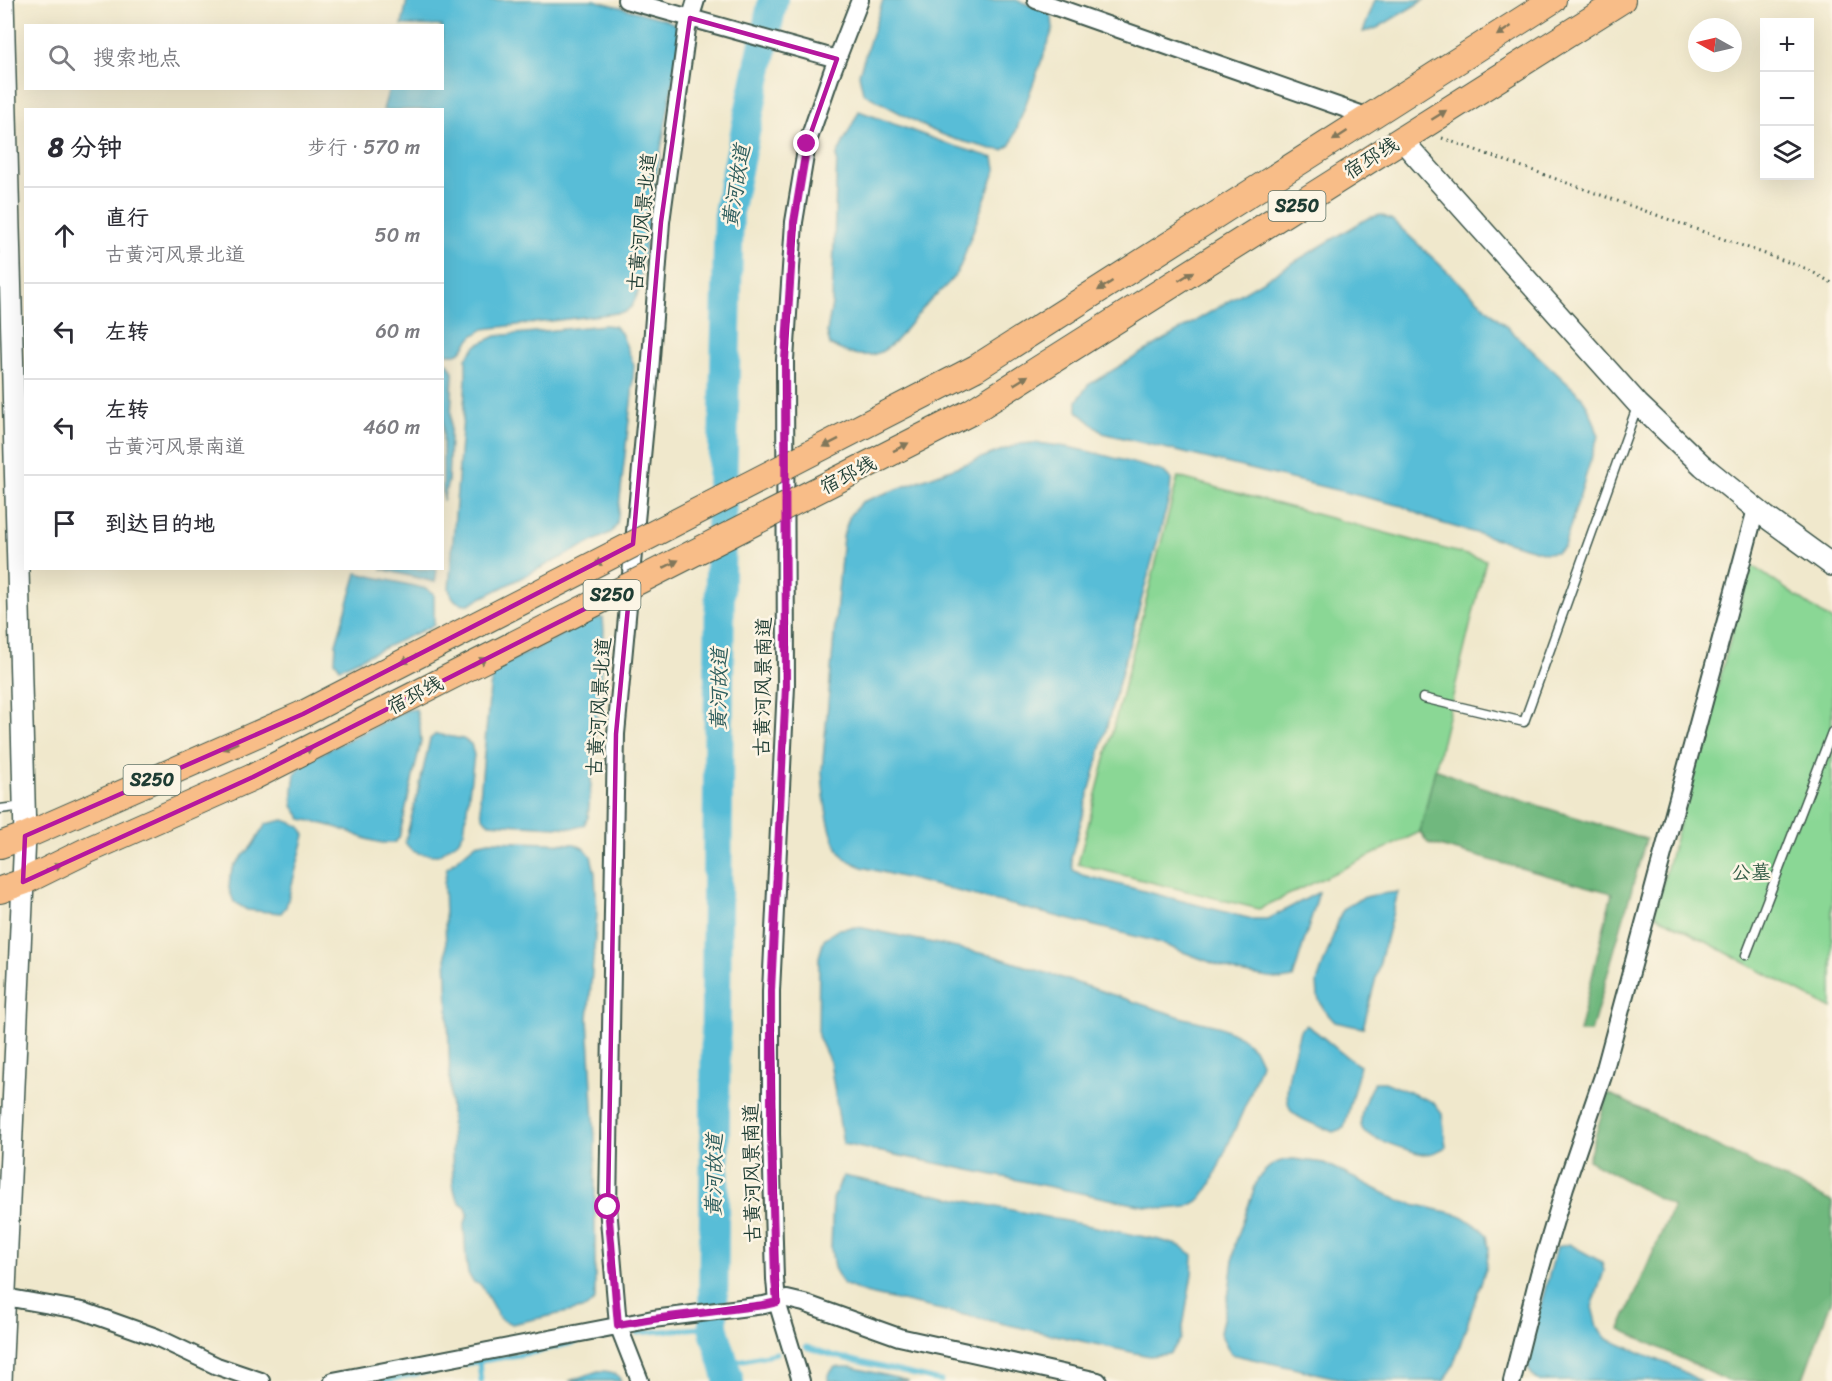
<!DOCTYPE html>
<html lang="zh">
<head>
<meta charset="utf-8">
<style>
	body { margin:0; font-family:Sriracha,"LXGW WenKai TC",sans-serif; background:#f2f2f3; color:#2b2b33 }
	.controls { position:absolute; right:18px; top:18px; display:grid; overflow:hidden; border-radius:0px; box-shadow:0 6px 24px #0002 }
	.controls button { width:54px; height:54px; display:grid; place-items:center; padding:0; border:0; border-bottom:2px solid #e1e1e2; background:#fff; color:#2b2b33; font:30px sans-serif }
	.compass { position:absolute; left:1688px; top:18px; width:54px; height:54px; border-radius:50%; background:#fff; box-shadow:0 6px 24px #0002; rotate:278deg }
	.stop { position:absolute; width:18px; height:18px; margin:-14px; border:4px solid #b5179e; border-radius:50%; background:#fff }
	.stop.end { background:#b5179e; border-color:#fff; box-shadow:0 2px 6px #0008 }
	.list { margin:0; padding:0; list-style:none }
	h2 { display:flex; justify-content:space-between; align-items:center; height:78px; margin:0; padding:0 24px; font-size:26px }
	h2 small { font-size:20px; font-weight:400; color:#7c7c81 }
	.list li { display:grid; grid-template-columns:39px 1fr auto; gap:18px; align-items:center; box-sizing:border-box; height:96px; padding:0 24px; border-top:2px solid #e1e1e2 }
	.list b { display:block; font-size:22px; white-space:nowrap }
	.list p { margin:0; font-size:20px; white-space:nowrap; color:#7c7c81 }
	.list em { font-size:20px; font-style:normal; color:#7c7c81 }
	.icon { flex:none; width:33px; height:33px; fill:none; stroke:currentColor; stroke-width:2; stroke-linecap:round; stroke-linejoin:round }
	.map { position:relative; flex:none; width:1832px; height:1381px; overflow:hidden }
	.search { position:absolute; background:#fff; box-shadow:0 6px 24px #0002; left:24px; top:24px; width:420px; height:66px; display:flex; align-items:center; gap:15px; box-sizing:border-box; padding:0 21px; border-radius:0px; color:#7c7c81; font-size:22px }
	.panel { position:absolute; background:#fff; box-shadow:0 6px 24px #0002; left:24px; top:108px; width:420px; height:462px; border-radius:0px }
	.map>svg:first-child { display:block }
</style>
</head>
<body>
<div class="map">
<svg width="1832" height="1381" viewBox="0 0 1832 1381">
	<rect width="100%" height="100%" fill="#fcf5e5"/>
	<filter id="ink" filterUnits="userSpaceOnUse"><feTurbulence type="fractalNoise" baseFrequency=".0167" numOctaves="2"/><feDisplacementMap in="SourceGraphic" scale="12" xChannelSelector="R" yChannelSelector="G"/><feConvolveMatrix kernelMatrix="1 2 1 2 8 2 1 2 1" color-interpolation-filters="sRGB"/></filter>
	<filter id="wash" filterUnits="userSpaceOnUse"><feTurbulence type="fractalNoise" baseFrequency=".008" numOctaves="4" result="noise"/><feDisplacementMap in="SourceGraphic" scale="24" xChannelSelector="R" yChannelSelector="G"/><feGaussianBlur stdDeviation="1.35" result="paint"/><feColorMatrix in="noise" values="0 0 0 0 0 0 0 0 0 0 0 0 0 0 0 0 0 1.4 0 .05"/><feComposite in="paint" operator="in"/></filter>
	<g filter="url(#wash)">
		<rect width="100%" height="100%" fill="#f0e8cc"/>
		<path fill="#8ad795" stroke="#548a64" stroke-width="1.5" d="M1178,477L1486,560L1420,832L1259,909L1078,864Z
			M1751,565L1832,621V1009L1654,914Z"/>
		<path fill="#6fb87e" stroke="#477a59" stroke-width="1.5" d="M1435,769L1501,794L1646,839L1591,1032H1579L1612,893L1428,843L1420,832Z
			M1608,1093L1832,1202V1299L1802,1381H1728L1620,1329L1673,1206L1588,1160Z"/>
		<path fill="#59bdd7" stroke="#3c7d86" stroke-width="1.5" d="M407,0H594L664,19L675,24L681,31L680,44L654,187L638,293L632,306L625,312L484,329C480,332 474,334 471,338C460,351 463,357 443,353L442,110H383L389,89L442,88V26L402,25Z
			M883,0H1016L1047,11L1052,18L1053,29L1011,145L1003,150L992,149L954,139L931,130L863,93L859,74Z
			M1375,0H1424L1377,28L1363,32Z
			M859,111L948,144L994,158L996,169C987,193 978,218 969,242C965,252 963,263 957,272C949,286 936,294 926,305C894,340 884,373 830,345L827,332L832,304L837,155Z
			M1381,215L1392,220L1581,396C1590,409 1595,421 1598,436L1564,547L1556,552L1546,553L1434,521L1402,506L1377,500L1103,433L1077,411V401L1088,385L1368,218Z
			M604,325L614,326L621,333L634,365L632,394L617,524L612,532L469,604C456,604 453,600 449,589L466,380V358L477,345L496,336Z
			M443,363H448L453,372L448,482L443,501Z
			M1034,443C1079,446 1121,460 1164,472L1171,479L1170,495L1071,858L1073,870L1082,875L1252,919H1268L1319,892L1293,978L1281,980L1239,973L1154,941L862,867C857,864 850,862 845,858C828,843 823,793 822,771L843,536L850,515L862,502L1019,444Z
			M381,569H437L435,582Z
			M357,573L427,589L434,594V625L340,668L335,661L336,644Z
			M603,618L604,631L602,662L588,817L584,825L575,828L488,823L482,816L480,797L490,688L493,674L499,667L593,619Z
			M416,709L420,727L421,742L399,838L394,843C375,845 361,836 344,830C330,825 316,822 302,819L293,806V790L295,774L304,762L407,710Z
			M436,734L463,739L471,744L474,755L464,832L458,841L438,855C423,854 413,856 405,842L420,784L430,739Z
			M284,820L300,826L305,835L286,907L281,913L247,910L234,902L229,889L230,876L234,866L252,846L266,824Z
			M489,841L575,844L585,849L591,856L595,873L597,914L588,1019L595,1139V1300L586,1308L512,1324L500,1319L481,1285L473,1282L468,1273L466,1259L464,1226L468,1214L466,1207L459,1202L455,1193L453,1183L444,883L447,868L476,844Z
			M1398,892L1363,1028L1335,1022L1324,1010L1318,997L1317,982L1341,913C1355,895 1376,895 1398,892Z
			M858,927L994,956L1184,1018L1221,1027L1241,1037L1255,1050L1261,1063L1249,1097L1210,1186L1201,1199L1187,1207L1164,1209L1134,1204L843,1144L830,1062L818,1036L819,957L824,939L839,929Z
			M1306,1025C1326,1037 1340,1055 1360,1066L1344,1128L1333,1132C1322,1127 1298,1120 1291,1110C1280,1093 1296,1049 1300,1030Z
			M1375,1082H1385L1433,1102L1442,1114L1446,1147C1438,1151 1433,1154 1424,1154C1414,1153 1369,1138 1363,1130C1356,1120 1368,1091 1375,1082Z
			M1293,1159L1324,1163L1400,1201L1460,1215L1481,1229L1487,1235L1489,1249L1486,1268L1454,1363L1445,1381H1350L1231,1354L1220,1333L1229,1292L1235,1244L1258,1178C1270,1165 1275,1161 1293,1159Z
			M843,1176L1160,1240L1180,1246L1193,1255L1192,1274L1181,1339L1169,1354L1149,1356L865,1293L843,1284L834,1268L831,1248L833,1199Z
			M1569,1244L1602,1262L1604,1271L1592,1307L1597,1327L1607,1339L1675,1367L1700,1381H1540L1535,1378L1528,1369L1532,1335L1557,1247Z
			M835,1367H851L909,1381H828V1375Z
			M598,1371C607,1371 617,1371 621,1381H569Z"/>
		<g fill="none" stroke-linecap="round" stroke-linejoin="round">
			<path stroke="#59bdd7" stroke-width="5" d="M637,1333L713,1327
				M587,1340L607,1337
				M806,1347L835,1356L941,1381
				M479,1361L481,1381
				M464,1364L536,1352L575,1342
				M724,1364L777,1353
				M383,1381L454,1366"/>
			<path stroke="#59bdd7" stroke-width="30" d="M729,1381L713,1327L720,572L729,208L773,0"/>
		</g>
	</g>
	<g filter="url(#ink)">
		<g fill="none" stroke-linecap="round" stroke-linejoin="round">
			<g stroke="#3e574b" stroke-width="11">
				<path id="service" d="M1423,698L1524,722L1638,404
					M0,809L24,806
					M1746,955L1832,732"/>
			</g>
			<g stroke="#3e574b" stroke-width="20">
				<path id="minor" d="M626,0L837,59
					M1036,0L1369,117
					M5,1297L83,1311L156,1337L217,1366L261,1381
					M333,1381L653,1319L764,1305L787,1299L804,1303L899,1337L1098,1381
					M640,1381L618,1325L608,1207L616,734L650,372L661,222L687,29L696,0
					M801,1381L777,1302L775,1279L771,1134V991L786,686L785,360L794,222L807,144L832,72L860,0
					M1512,1381L1539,1274L1565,1187L1603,1076L1756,509"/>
			</g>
			<g stroke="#3e574b" stroke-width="24">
				<path id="tertiary" d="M1401,139L1638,404L1703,466L1766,517L1832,565
					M1,1381L25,836L3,0"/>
			</g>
			<g stroke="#3e574b" stroke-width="28">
				<path id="primary" d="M976,368L1553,0
					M971,412L1622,0
					M0,845L25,836L303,714
					M0,890L23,882L86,851L253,777"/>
			</g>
			<path stroke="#3e574b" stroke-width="3" stroke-dasharray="1.5 4.5" stroke-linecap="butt" d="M1442,138L1807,269L1832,283"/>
			<use href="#service" stroke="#fff" stroke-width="8"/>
			<use href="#minor" stroke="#fff" stroke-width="16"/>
			<use href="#tertiary" stroke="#fff" stroke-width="21"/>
			<use href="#primary" stroke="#f8bd88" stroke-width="26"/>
			<g stroke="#3e574b" stroke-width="28" stroke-linecap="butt">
				<path id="primary-bridge" d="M303,714L976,368
					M253,777L971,412"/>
			</g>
			<use href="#primary-bridge" stroke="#f8bd88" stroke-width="26"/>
		</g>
		<defs><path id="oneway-solid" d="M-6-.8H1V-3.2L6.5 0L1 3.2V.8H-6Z" transform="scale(1.5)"/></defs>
		<g fill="#81775a">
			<use href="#oneway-solid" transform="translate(1504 31) rotate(147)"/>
			<use href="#oneway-solid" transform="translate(1439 115) rotate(-32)"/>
			<use href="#oneway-solid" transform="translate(1340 136) rotate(147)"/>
			<use href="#oneway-solid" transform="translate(1186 276) rotate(-32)"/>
			<use href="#oneway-solid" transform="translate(1105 286) rotate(147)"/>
			<use href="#oneway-solid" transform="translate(1021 380) rotate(-32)"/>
			<use href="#oneway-solid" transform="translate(831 443) rotate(153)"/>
			<use href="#oneway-solid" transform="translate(901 447) rotate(-27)"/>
			<use href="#oneway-solid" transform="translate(602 561) rotate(153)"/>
			<use href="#oneway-solid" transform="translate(671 564) rotate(-27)"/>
			<use href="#oneway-solid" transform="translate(409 659) rotate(153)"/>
			<use href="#oneway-solid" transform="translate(479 662) rotate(-27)"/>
			<use href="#oneway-solid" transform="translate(230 746) rotate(156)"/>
			<use href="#oneway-solid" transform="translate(305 751) rotate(-27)"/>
			<use href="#oneway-solid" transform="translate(54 867) rotate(-26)"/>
		</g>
	</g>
	<g fill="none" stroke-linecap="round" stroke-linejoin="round" filter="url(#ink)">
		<path stroke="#b5179e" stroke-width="8" d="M608,1207L618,1325L653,1319L764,1305L777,1302L775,1279L771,1134V991L786,686L785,360L794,222L807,144"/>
	</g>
	<path fill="none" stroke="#b5179e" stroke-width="4.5" stroke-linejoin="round" d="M690,18L837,59L807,144L794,222L785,360L786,686L771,991L777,1302L618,1325L608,1207L616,734L630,586L253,777L23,882L25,836L303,714L633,544L661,222Z"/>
	<g text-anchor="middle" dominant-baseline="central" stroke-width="5" stroke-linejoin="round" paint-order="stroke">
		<g fill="#fcf5e5" stroke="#617469" stroke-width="1.5">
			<rect x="1268.5" y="191" width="57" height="30" rx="4.5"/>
			<rect x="583.5" y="580" width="57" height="30" rx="4.5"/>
			<rect x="123.5" y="765" width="57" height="30" rx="4.5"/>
		</g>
		<g font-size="18" font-weight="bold" fill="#1f3d34">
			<text x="1297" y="206">S250</text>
			<text x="612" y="595">S250</text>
			<text x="152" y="780">S250</text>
		</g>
		<g font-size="20" fill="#1f3d34" stroke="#fcf5e5">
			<text transform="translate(1371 158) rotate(-32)">宿邳线</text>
			<text transform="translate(642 222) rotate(-84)">古黄河风景北道</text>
			<text transform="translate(848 475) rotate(-27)">宿邳线</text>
			<text transform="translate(763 687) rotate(-89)">古黄河风景南道</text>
			<text transform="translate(415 695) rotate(-27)">宿邳线</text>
			<text transform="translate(599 707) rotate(-86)">古黄河风景北道</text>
			<text transform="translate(752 1173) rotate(-91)">古黄河风景南道</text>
		</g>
		<g font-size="20" fill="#345c47" stroke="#fcf5e5">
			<text x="1751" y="872">公墓</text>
		</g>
		<g font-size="21" font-style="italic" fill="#2e5d5d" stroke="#fcf5e5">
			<text transform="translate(736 186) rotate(-81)">黄河故道</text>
			<text transform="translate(719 689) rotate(-89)">黄河故道</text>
			<text transform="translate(714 1175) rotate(-89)">黄河故道</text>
		</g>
	</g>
</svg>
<div class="controls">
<button>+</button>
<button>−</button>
<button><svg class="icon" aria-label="layers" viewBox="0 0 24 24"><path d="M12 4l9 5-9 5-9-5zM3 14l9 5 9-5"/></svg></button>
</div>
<svg class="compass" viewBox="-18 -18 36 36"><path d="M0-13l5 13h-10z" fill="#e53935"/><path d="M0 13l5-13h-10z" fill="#7c7c81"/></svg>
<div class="stop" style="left:608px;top:1207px"></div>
<div class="stop end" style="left:807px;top:144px"></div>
<div class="search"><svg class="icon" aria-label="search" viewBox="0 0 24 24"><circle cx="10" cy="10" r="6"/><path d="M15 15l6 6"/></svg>搜索地点</div>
<section class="panel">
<h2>8 分钟<small>步行 · 570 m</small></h2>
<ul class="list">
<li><svg class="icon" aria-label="ahead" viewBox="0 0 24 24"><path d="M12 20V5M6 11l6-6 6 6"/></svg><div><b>直行</b><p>古黄河风景北道</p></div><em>50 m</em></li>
<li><svg class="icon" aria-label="left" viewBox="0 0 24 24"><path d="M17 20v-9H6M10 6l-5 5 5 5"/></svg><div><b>左转</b></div><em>60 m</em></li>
<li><svg class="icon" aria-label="left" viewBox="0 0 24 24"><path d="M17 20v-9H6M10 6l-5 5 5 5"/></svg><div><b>左转</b><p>古黄河风景南道</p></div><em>460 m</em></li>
<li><svg class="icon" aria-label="arrive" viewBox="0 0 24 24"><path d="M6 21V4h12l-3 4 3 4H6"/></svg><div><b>到达目的地</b></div></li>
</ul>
</section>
</div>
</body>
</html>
